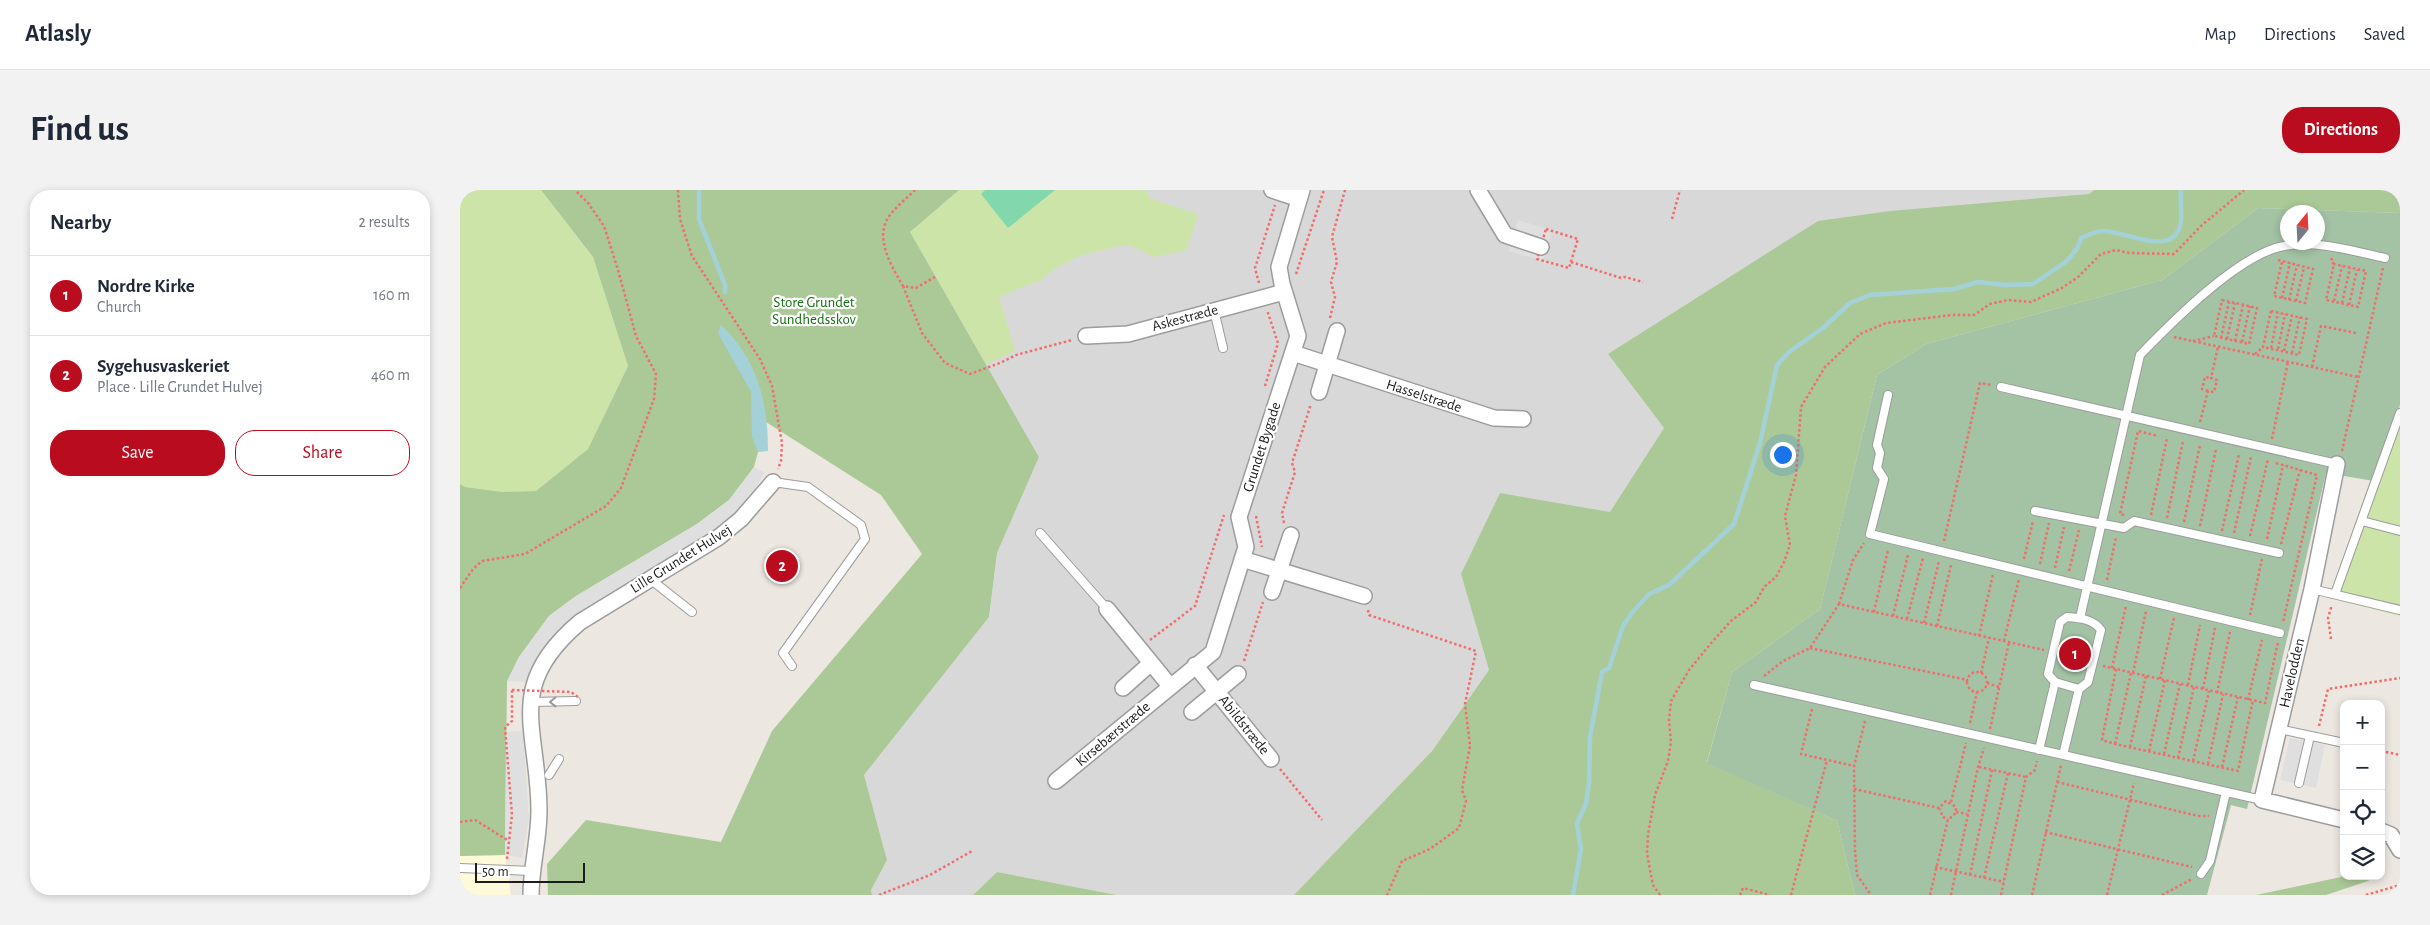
<!DOCTYPE html>
<html lang="en">
<head>
<meta charset="utf-8">
<style>
	body { margin:0; font-family:"Alegreya Sans",sans-serif; background:#f2f2f3; color:#1f2937 }
	.controls { position:absolute; right:15px; bottom:15px; display:grid; overflow:hidden; border-radius:10px; box-shadow:0 2px 8px #0003 }
	.controls button { width:45px; height:45px; display:grid; place-items:center; padding:0; border:0; border-bottom:1px solid #e0e1e3; background:#fff; color:#1f2937; font:25px sans-serif }
	.compass { position:absolute; left:1820px; top:15px; width:45px; height:45px; border-radius:50%; background:#fff; box-shadow:0 2px 8px #0003; rotate:18deg }
	.scale { position:absolute; left:15px; bottom:12px; width:110px; box-sizing:border-box; padding-left:5px; border:2px solid #1b1b1b; border-top:0; font-size:14px; line-height:18px; white-space:nowrap; color:#1b1b1b; -webkit-text-stroke:4px #fff; paint-order:stroke }
	.you { position:absolute; left:1322px; top:264px; width:18px; height:18px; margin:-12px; border:4px solid #fff; border-radius:50%; background:#1a73e8; box-shadow:0 0 0 8px #1a73e833 }
	.badge { display:grid; place-items:center; width:32px; height:32px; border-radius:50%; background:#ba0c1f; color:#fff; font-size:16px; font-weight:700 }
	.pin { position:absolute; translate:-50% -50%; border:2px solid #fff; box-shadow:0 1px 5px #0006 }
	.list { margin:0; padding:0; list-style:none }
	h2 { display:flex; justify-content:space-between; align-items:center; height:65px; margin:0; padding:0 20px; font-size:21px }
	h2 small { font-size:16px; font-weight:400; color:#747a83 }
	.list li { display:grid; grid-template-columns:32px 1fr auto; gap:15px; align-items:center; box-sizing:border-box; height:80px; padding:0 20px; border-top:1px solid #e0e1e3 }
	.list b { display:block; font-size:19px; white-space:nowrap }
	.list p { margin:0; font-size:16px; white-space:nowrap; color:#747a83 }
	.list em { font-size:16px; font-style:normal; color:#747a83 }
	.actions { display:flex; gap:10px; padding:15px 20px }
	.actions a { flex:1; padding:11px 0; border:1px solid #ba0c1f; border-radius:20px; text-align:center; font-size:18px; color:#ba0c1f }
	.actions .main { background:#ba0c1f; color:#fff }
	.icon { flex:none; width:28px; height:28px; fill:none; stroke:currentColor; stroke-width:2; stroke-linecap:round; stroke-linejoin:round }
	.map { position:relative; flex:none; width:1940px; height:705px; overflow:hidden; border-radius:20px }
	header { display:flex; align-items:center; gap:30px; box-sizing:border-box; height:70px; padding:0 25px; background:#fff; border-bottom:1px solid #e0e1e3 }
	header strong { font-size:24px }
	nav { display:flex; gap:28px; margin-inline-start:auto; font-size:18px }
	.intro { display:flex; align-items:center; justify-content:space-between; box-sizing:border-box; height:120px; padding:0 30px }
	h1 { margin:0; font-size:35px }
	.button { padding:12px 22px; border-radius:20px; background:#ba0c1f; color:#fff; font-size:18px; font-weight:700 }
	main { display:flex; gap:30px; padding:0 30px }
	aside { flex:1; background:#fff; border-radius:20px; box-shadow:0 2px 8px #0003 }
	.map>svg:first-child { display:block }
</style>
</head>
<body>
<header>
<strong>Atlasly</strong>
<nav><a>Map</a><a>Directions</a><a>Saved</a></nav>
</header>
<div class="intro"><h1>Find us</h1><a class="button">Directions</a></div>
<main>
<aside>
<h2>Nearby<small>2 results</small></h2>
<ul class="list">
<li><span class="badge">1</span><div><b>Nordre Kirke</b><p>Church</p></div><em>160 m</em></li>
<li><span class="badge">2</span><div><b>Sygehusvaskeriet</b><p>Place · Lille Grundet Hulvej</p></div><em>460 m</em></li>
</ul>
<div class="actions"><a class="main">Save</a><a>Share</a></div>
</aside>
<div class="map">
<svg width="1940" height="705" viewBox="0 0 1940 705">
	<rect width="100%" height="100%" fill="#ece7e0"/>
	<path fill="#d9d8d8" d="M499,0H1634L1629,4L1148,164L1204,238L1150,323L1001,384L1029,480L972,561L834,705H657L537,682L513,705H412L411,700L427,670L404,585L529,427L537,363L579,267L450,42Z"/>
	<path fill="#fdf9d9" d="M45,665L51,705H0V666Z"/>
	<path fill="#cce4a8" d="M0,0H81L133,67L168,176L128,259L76,301L42,302L5,297L0,294Z
		M499,0H686L691,9L738,24L727,60L694,67L670,55L654,57L619,66L594,79L583,89L539,107L555,161L526,174L450,42Z
		M1940,205V426L1869,408Z"/>
	<path fill="#abc997" d="M81,0H499L450,42L579,267L537,363L529,427L404,585L427,670L411,700L412,705H88L87,674L126,630L261,652L312,541L462,364L421,305L306,232L294,277L269,310L237,334L116,406L89,426L59,467L47,492L45,665L0,666V294L5,297L42,302L76,301L128,259L168,176L133,67Z
		M1634,0H1940V23L1798,18L1702,90L1466,154L1417,185L1360,419L1272,482L1247,572L1377,631L1395,705H834L972,561L1029,480L1001,384L1040,303L1150,322L1204,238L1148,164L1358,31L1430,21L1629,4Z
		M537,682L657,705H513Z
		M1884,684V686H1913L1908,691L1866,705H1796L1881,687Z"/>
	<path fill="#a3c3a4" fill-rule="evenodd" d="M1798,18L1940,23V214L1914,291L1866,283L1787,619L1771,615L1747,705H1395L1377,631L1247,573L1272,482L1360,419L1417,185L1466,154L1702,90ZM1828,22H1858V52H1828Z"/>
	<path fill="#82d7ad" d="M525,0H595L548,38L521,4Z"/>
	<path fill="#dfdfdf" d="M1058,30L1092,40L1083,71L1048,61Z
		M294,277L305,283L292,303L273,325L248,345L114,426L95,443L83,459L66,492L47,491L59,467L89,426L116,406L237,334L269,311Z
		M63,541L69,629L62,668L45,665L46,542Z
		M1830,548L1865,555L1856,598L1820,590Z"/>
	<path fill="#a3d1d7" d="M261,135C298,170 308,213 308,261L298,262L292,247L291,202L258,143Z"/>
	<g fill="none" stroke-linecap="round" stroke-linejoin="round">
		<path stroke="#a3d1d7" stroke-width="4.5" d="M239,0V29L265,95V102
			M1113,705L1121,659L1117,634L1126,613L1129,593L1130,547L1142,482L1149,478L1163,436L1171,424L1189,404L1209,395L1274,334L1300,253L1317,175L1329,162L1364,137L1390,113L1410,105L1494,99L1518,92L1545,95L1573,94L1607,71L1618,57L1621,48C1628,45 1636,41 1643,41C1664,40 1716,71 1721,31C1722,21 1720,10 1721,0"/>
		<g stroke="#9c9c9c" stroke-width="10">
			<path id="lane" d="M754,120L763,158
				M1541,197L1877,274
				M1428,205L1417,255L1420,263L1417,278L1424,289L1410,344L1820,443
				M313,292L348,297L401,335L405,349L323,463L332,476
				M1575,321L1664,338L1674,331L1819,363
				M1902,331L1940,341
				M580,343L647,419
				M190,389L232,422
				M1852,399L1940,420
				M1875,404L1940,223
				M1607,427C1620,428 1633,429 1641,440L1628,492L1619,499L1595,492L1588,484L1600,432Z
				M1620,428L1680,165C1712,132 1779,64 1824,56C1858,50 1892,61 1925,68
				M1294,495L1802,610
				M71,512L116,511
				M1819,539L1884,553
				M1579,560L1595,492
				M1603,565L1619,499
				M89,585L99,569
				M1839,593L1850,546
				M0,678L71,681
				M1741,684L1750,671L1766,602"/>
		</g>
		<g stroke="#9c9c9c" stroke-width="18">
			<path id="street" d="M812,0L839,9
				M1018,0L1045,45L1081,57
				M626,146L668,144L824,102
				M833,163L1034,228L1063,229
				M859,202L877,141
				M1877,274L1852,399L1802,610L1884,630
				M782,369L904,406
				M812,402L831,345
				M647,419L710,496
				M735,475L811,569
				M663,498L691,473
				M732,522L778,484
				M596,591L753,462L786,357L779,327L838,146L822,94L819,77L842,0
				M1921,641L1931,645L1940,660
				M71,705C71,677 79,650 79,621C79,539 43,497 120,432L259,347L281,329L313,292"/>
		</g>
		<path stroke="#f16d6d" stroke-width="2.5" stroke-dasharray="2.5 2.5" stroke-linecap="butt" d="M218,0L220,29L232,66L300,169L312,196L322,253L321,271L318,279
			M455,0C447,8 437,16 430,25C413,47 432,77 443,96L456,98L475,87
			M1212,29L1220,0
			M1086,39L1118,49L1109,78L1077,69Z
			M1872,68L1871,71L1874,74L1866,110L1898,117L1906,81L1874,74
			M1818,70L1853,79L1845,113L1814,106L1822,72
			M1111,72L1161,88L1165,87L1183,92
			M836,84L864,0
			M799,93L795,78L815,15
			M443,96L462,143L485,173L510,184L540,173L556,165L612,150
			M1822,108L1830,73
			M1762,110L1797,118L1789,154L1754,146Z
			M1829,110L1837,75
			M1836,111L1844,77
			M1874,111L1882,76
			M1882,113L1890,78
			M1889,115L1897,80
			M1811,121L1847,129L1839,165L1803,157Z
			M870,128L875,107L871,92L877,72L872,47L885,0
			M1714,147L1898,187
			M1761,148L1769,112
			M1767,149L1775,113
			M1733,151L1754,146
			M1775,151L1783,115
			M1782,152L1790,116
			M1811,158L1818,123
			M1818,159L1825,124
			M1824,161L1832,126
			M1832,163L1840,127
			M1795,164L1803,157
			M1852,177L1861,136L1896,143
			M805,196L818,153L807,120
			M1748,201L1742,199L1745,187L1751,188
			M1740,232L1748,201L1754,202L1757,190L1751,188L1758,157
			M1812,249L1828,172
			M1882,261L1923,78
			M1816,273L1857,285L1823,432
			M1664,325L1660,324L1678,241L1698,246
			M1691,325L1707,248
			M796,326L802,357
			M1707,328L1723,251
			M1724,332L1740,255
			M824,333L822,323L835,282L832,273L851,214
			M1740,336L1756,259
			M1762,341L1779,264
			M1774,343L1791,267
			M1790,346L1808,269
			M1807,349L1823,275
			M1484,351L1520,193L1532,195
			M1821,354L1840,280
			M1564,369L1573,331
			M1580,374L1589,333
			M1595,378L1604,337
			M1609,381L1619,340
			M1647,390L1656,347
			M0,398L13,379L22,371L65,364L146,316L161,298L194,209L196,184L176,146L158,80L144,36L128,13L115,0
			M1379,414L1393,370L1404,353
			M908,420L909,425L1016,461L1005,514L1010,556L1002,600L1006,611L999,638L970,659L942,671L927,705
			M1414,422L1428,360
			M1790,425L1802,369
			M1433,426L1448,365
			M1447,429L1463,368
			M1464,433L1479,371
			M1477,436L1491,375
			M1519,446L1533,384
			M1871,449L1868,428L1872,415
			M690,450L735,416L764,325
			M1544,451L1559,389
			M1350,458L1508,490
			M784,471L803,412
			M1643,476L1805,513L1818,452
			M1652,478L1666,416
			M1656,479L1642,550L1655,554L1778,581L1793,510
			M1507 492a10 10 0 1 1 20 0a10 10 0 1 1-20 0Z
			M1521,483L1529,448
			M1673,483L1686,421
			M1304,486L1323,471L1350,458L1379,414L1584,460
			M1700,489L1714,428
			M1527,493L1539,497
			M1728,495L1740,435
			M1743,499L1755,438
			M1757,503L1770,442
			M1788,510L1802,450
			M1352,519L1341,564L1394,576
			M1405,531L1394,576L1395,661L1397,685L1411,705
			M1510,533L1517,502
			M1859,536L1868,499L1940,488
			M1530,539L1549,452
			M1655,554L1671,483
			M1670,557L1686,486
			M1689,561L1705,490
			M1921,561L1940,565
			M1704,564L1720,494
			M1718,568L1734,497
			M1733,571L1749,501
			M1748,574L1763,504
			M1519,577L1566,587
			M1762,577L1778,507
			M820,579L862,630
			M1597,592L1738,626H1749
			M1394,599L1479,618
			M1491,612L1506,553
			M1496,622L1507,624
			M0,632L15,630L49,651
			M1585,642L1732,677
			M47,669L52,625L45,537L52,531V500
			M1475,677L1544,692
			M1510,685L1532,580
			M1524,688L1548,583
			M419,705L470,685L512,661
			M1200,705L1193,695L1190,680L1187,663L1188,645L1195,605L1208,571L1211,552L1209,530L1211,511L1229,480L1252,452L1271,431L1296,412L1304,397L1316,387L1324,372L1330,355L1325,326L1336,285L1341,217L1365,177L1400,144L1426,133L1492,125H1514L1530,114L1548,110L1571,112L1602,98L1618,87L1641,64L1656,60L1669,63L1714,64L1741,36L1784,0
			M1280,705L1283,698L1310,705
			M1331,705L1367,570
			M1470,705L1488,629C1494,626 1496,624 1496,617L1486,611L1479,618L1483,627L1488,629
			M1491,705L1518,577L1524,558
			M1541,705L1566,587L1575,580L1577,571
			M1572,705L1601,575
			M1647,705L1674,593
			M1702,705L1732,689
			M1906,705L1940,695"/>
		<use href="#lane" stroke="#fff" stroke-width="8"/>
		<use href="#street" stroke="#fff" stroke-width="15"/>
		<path stroke="#f16d6d" stroke-width="2.5" stroke-dasharray="2.5 2.5" stroke-linecap="butt" d="M52,500L111,502L119,508"/>
	</g>
	<defs><path id="oneway-chevron" d="M-2-3.5L2.5 0L-2 3.5" fill="none" stroke-width="1.6" stroke-linecap="round" stroke-linejoin="round" transform="scale(1.25)"/></defs>
	<use stroke="#989898" href="#oneway-chevron" transform="translate(93 512) rotate(179)"/>
	<g text-anchor="middle" dominant-baseline="central" stroke-width="4.5" stroke-linejoin="round" paint-order="stroke">
		<g font-size="15" fill="#147011" stroke="#fff">
			<text x="354" y="112">Store Grundet<tspan x="354" dy="17">Sundhedsskov</tspan></text>
		</g>
		<g font-size="15" fill="#1b1b1b" stroke="#fff">
			<text transform="translate(725 128) rotate(-15)">Askestræde</text>
			<text transform="translate(964 206) rotate(18)">Hasselstræde</text>
			<text transform="translate(802 257) rotate(-72)">Grundet Bygade</text>
			<text transform="translate(221 369) rotate(-32)">Lille Grundet Hulvej</text>
			<text transform="translate(1832 483) rotate(-77)">Havelodden</text>
			<text transform="translate(784 535) rotate(51)">Abildstræde</text>
			<text transform="translate(653 544) rotate(-40)">Kirsebærstræde</text>
		</g>
	</g>
</svg>
<div class="controls">
<button>+</button>
<button>−</button>
<button><svg class="icon" aria-label="locate" viewBox="0 0 24 24"><circle cx="12" cy="12" r="6"/><path d="M12 2v4M12 18v4M2 12h4M18 12h4"/></svg></button>
<button><svg class="icon" aria-label="layers" viewBox="0 0 24 24"><path d="M12 4l9 5-9 5-9-5zM3 14l9 5 9-5"/></svg></button>
</div>
<svg class="compass" viewBox="-18 -18 36 36"><path d="M0-13l5 13h-10z" fill="#e53935"/><path d="M0 13l5-13h-10z" fill="#747a83"/></svg>
<div class="scale">50 m</div>
<div class="you"></div>
<div class="pin badge" style="left:1615px;top:464px">1</div>
<div class="pin badge" style="left:322px;top:376px">2</div>
</div>
</main>
</body>
</html>
